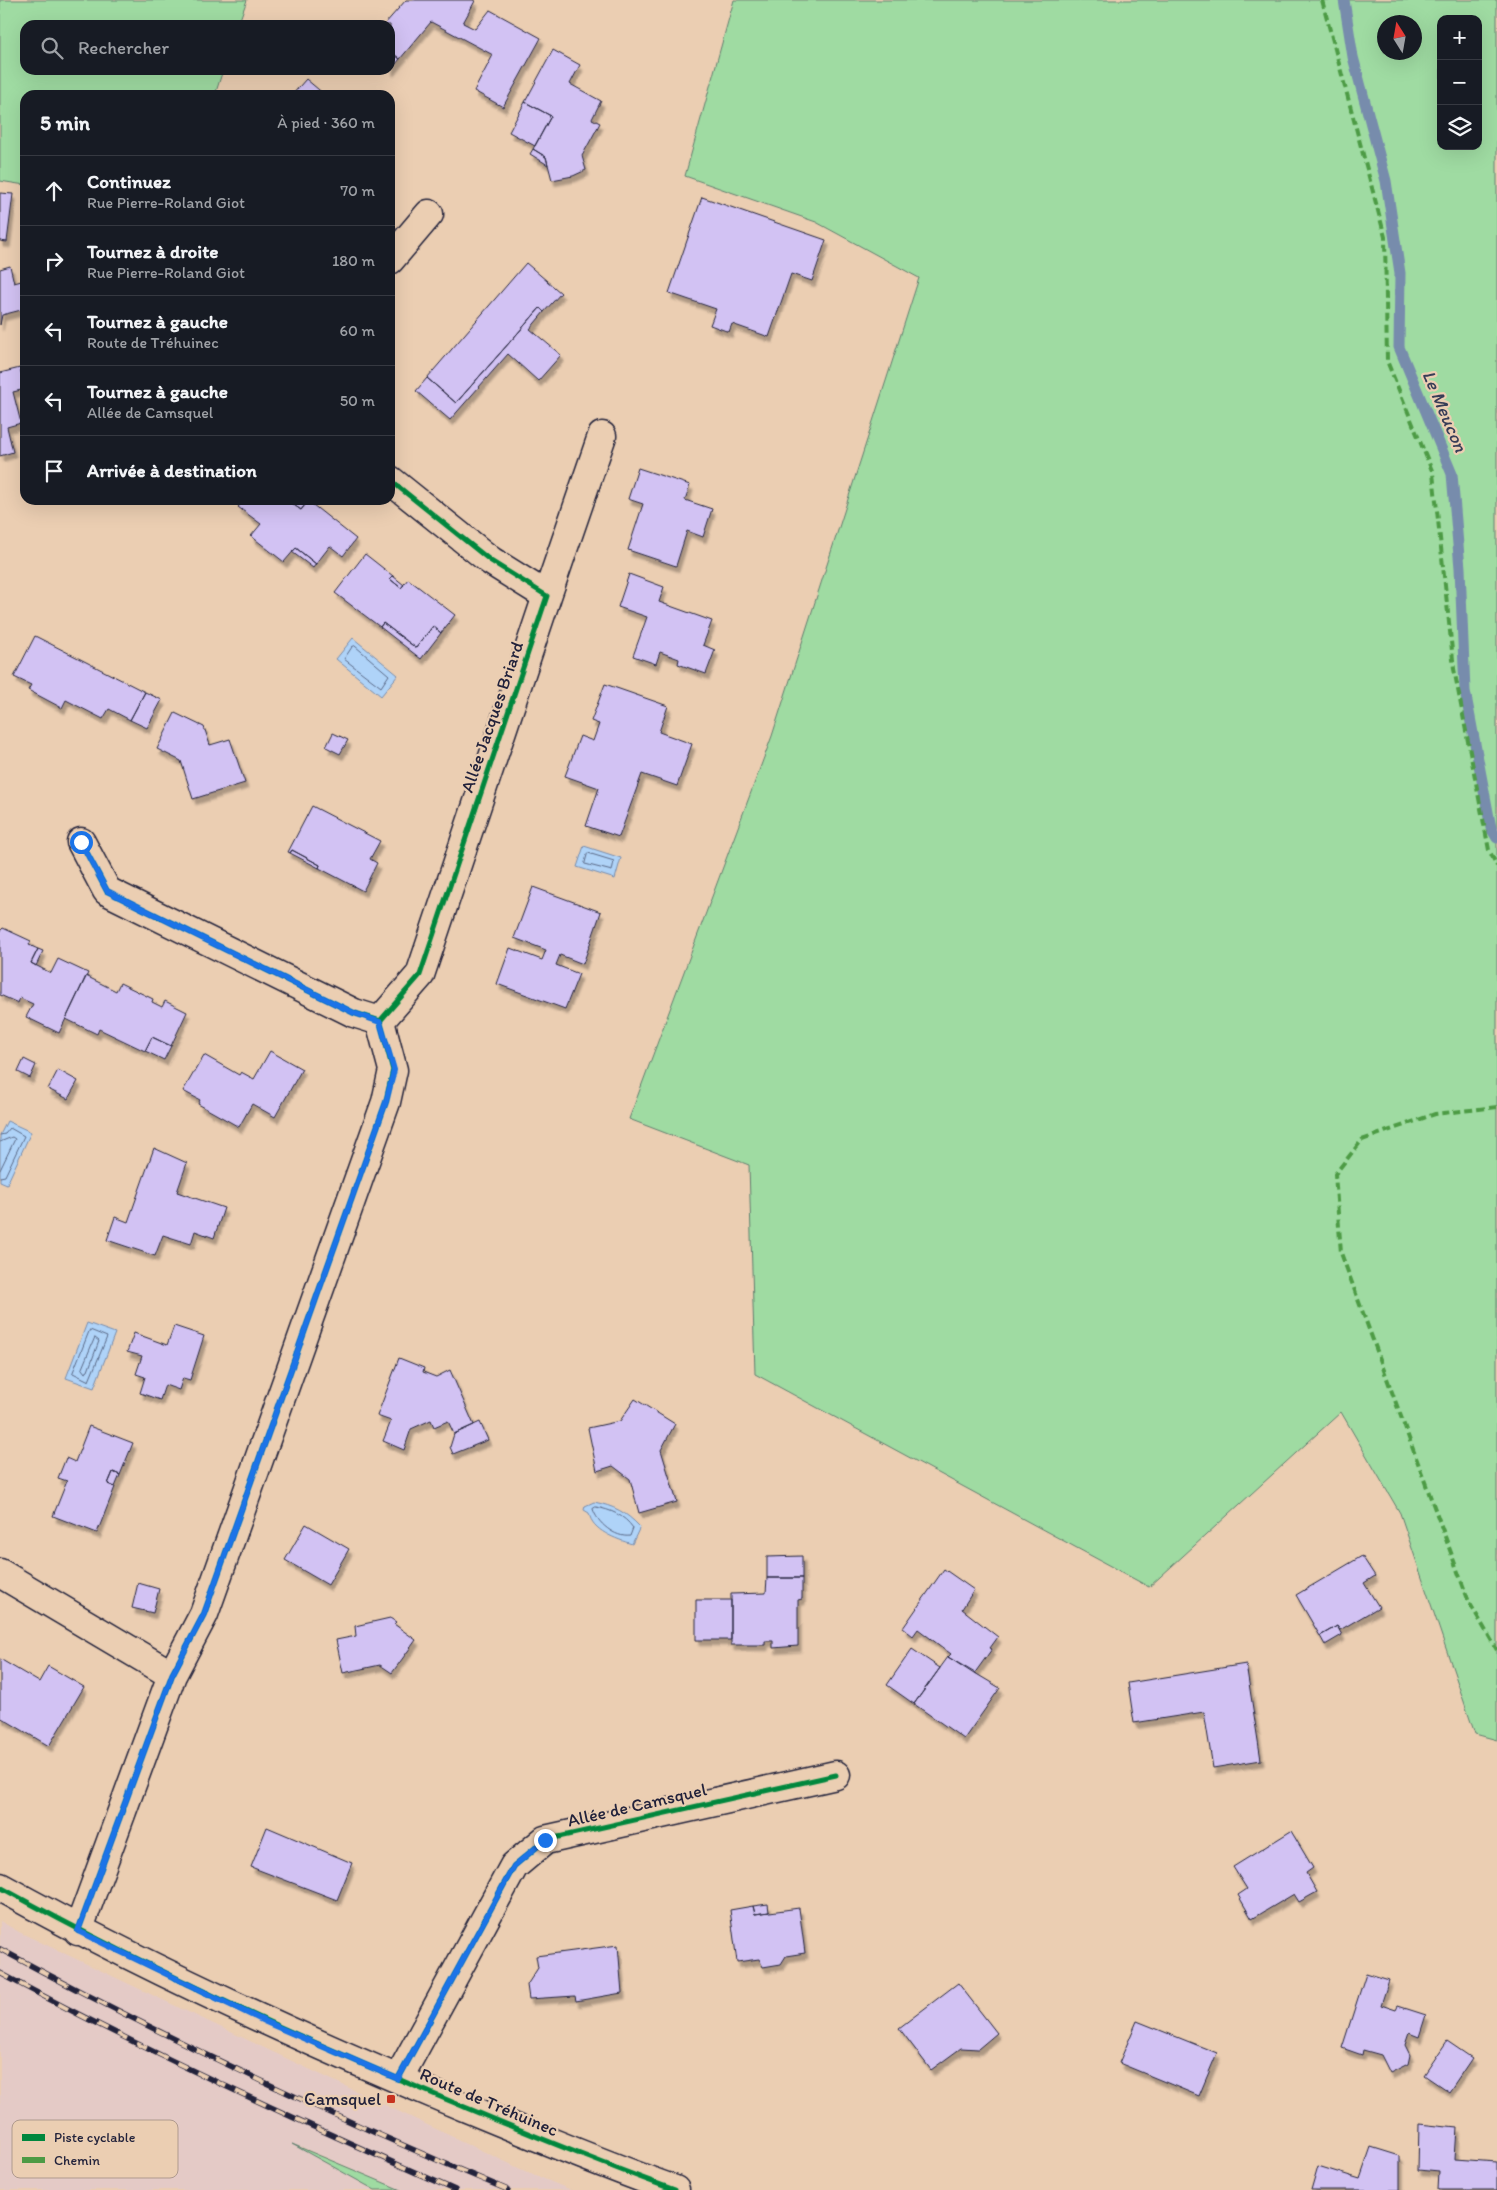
<!DOCTYPE html>
<html lang="fr">
<head>
<meta charset="utf-8">
<style>
	body { margin:0; font-family:Itim,sans-serif; background:#242831; color:#f1f3f6 }
	.controls { position:absolute; right:15px; top:15px; display:grid; overflow:hidden; border-radius:10px; box-shadow:0 5px 20px #0002 }
	.controls button { width:45px; height:45px; display:grid; place-items:center; padding:0; border:0; border-bottom:1px solid #363941; background:#171b24; color:#f1f3f6; font:25px sans-serif }
	.compass { position:absolute; left:1377px; top:15px; width:45px; height:45px; border-radius:50%; background:#171b24; box-shadow:0 5px 20px #0002; rotate:349deg }
	.stop { position:absolute; width:15px; height:15px; margin:-11px; border:4px solid #1a73e8; border-radius:50%; background:#fff }
	.stop.end { background:#1a73e8; border-color:#fff; box-shadow:0 1px 5px #0008 }
	.list { margin:0; padding:0; list-style:none }
	h2 { display:flex; justify-content:space-between; align-items:center; height:65px; margin:0; padding:0 20px; font-size:21px }
	h2 small { font-size:16px; font-weight:400; color:#9ea1a6 }
	.list li { display:grid; grid-template-columns:32px 1fr auto; gap:15px; align-items:center; box-sizing:border-box; height:70px; padding:0 20px; border-top:1px solid #363941 }
	.list b { display:block; font-size:19px; white-space:nowrap }
	.list p { margin:0; font-size:16px; white-space:nowrap; color:#9ea1a6 }
	.list em { font-size:16px; font-style:normal; color:#9ea1a6 }
	.icon { flex:none; width:28px; height:28px; fill:none; stroke:currentColor; stroke-width:2; stroke-linecap:round; stroke-linejoin:round }
	.map { position:relative; flex:none; width:1497px; height:2190px; overflow:hidden }
	.search { position:absolute; background:#171b24; box-shadow:0 5px 20px #0002; left:20px; top:20px; width:375px; height:55px; display:flex; align-items:center; gap:12px; box-sizing:border-box; padding:0 18px; border-radius:15px; color:#9ea1a6; font-size:19px }
	.panel { position:absolute; background:#171b24; box-shadow:0 5px 20px #0002; left:20px; top:90px; width:375px; height:415px; border-radius:15px }
	.map>svg:first-child { display:block }
</style>
</head>
<body>
<div class="map">
<svg width="1497" height="2190" viewBox="0 0 1497 2190">
	<defs>
		<filter id="shadow"><feDropShadow dx="3" dy="5.5" stdDeviation="1" flood-color="#0004"/></filter>
	</defs>
	<rect width="100%" height="100%" fill="#ebceb2"/>
	<filter id="ink" filterUnits="userSpaceOnUse"><feTurbulence type="fractalNoise" baseFrequency=".02" numOctaves="2"/><feDisplacementMap in="SourceGraphic" scale="10" xChannelSelector="R" yChannelSelector="G"/><feConvolveMatrix kernelMatrix="1 2 1 2 8 2 1 2 1" color-interpolation-filters="sRGB"/></filter>
	<g filter="url(#ink)">
		<path fill="#e4cac6" d="M0,1921L19,1932L525,2171L571,2190H401L299,2146L375,2190H0Z"/>
		<path fill="#9fdba2" stroke="#607e6e" fill-rule="evenodd" d="M0,0H247L238,25H25V70H223L215,95H25V185L0,181Z
			M734,0H1497V1740L1475,1734L1400,1513L1341,1412L1149,1587L755,1374L749,1165L629,1119L772,736L919,278L816,222L685,176ZM1441,19H1478V146H1441ZM1414,22V52H1384V22Z
			M292,2144L401,2190H375Z"/>
		<path fill="#afd3f8" stroke="#778cac" d="M353,638L398,675L381,696L336,659Z
			M584,846L621,858L615,879L577,867Z
			M7,1121L31,1132L7,1184L0,1181V1135Z
			M87,1323L115,1333L94,1388L66,1378Z
			M594,1502C614,1506 626,1512 640,1527L632,1544C616,1539 592,1531 589,1513L584,1510L585,1506Z"/>
		<g fill="none" stroke-linecap="round" stroke-linejoin="round">
			<path stroke="#5a6987" stroke-width="1" d="M355,646L389,675L381,687L344,659L352,647Z
				M588,853L614,861L612,871L585,864Z
				M0,1135L5,1134L10,1128L24,1136L5,1176L0,1177
				M0,1142L12,1137L15,1139L0,1170
				M90,1330L107,1337L89,1381L73,1373Z
				M95,1338L99,1341L88,1371L85,1373L82,1369Z
				M596,1507C611,1510 624,1515 633,1528L630,1536C615,1538 597,1523 593,1509Z"/>
			<path stroke="#778cac" stroke-width="11" d="M1344,0L1353,57L1386,181L1400,273L1399,347L1452,474L1460,568L1465,691L1491,828L1497,838"/>
		</g>
		<path fill="#d2c2f3" stroke="#22223b" filter="url(#shadow)" d="M406,0H473L475,1L463,23L475,29L490,10L541,38L503,107L474,91L493,55L431,22L400,59L390,51V25H384Z
			M553,50L580,65L570,84L601,101L592,119L600,123L582,156L586,170L573,176L552,180L546,157L533,149L551,116L525,102Z
			M390,51L400,59L391,70H390Z
			M306,79L325,95H292Z
			M525,102L551,116L535,146L509,132Z
			M533,149L546,157L548,165L530,154Z
			M0,193L13,194L7,242L0,241Z
			M702,197L826,240L812,281L791,274L769,337L732,324L729,332L710,325L716,309L669,293Z
			M526,263L561,293L544,312L540,308L456,403L427,378Z
			M10,266L14,283L25,280V309L2,315L0,325V269Z
			M540,308L544,312L530,329L561,355L538,381L508,354L450,420L416,391L427,378L456,403Z
			M20,368L25,389L13,392L21,423L7,427L13,452L0,456V373Z
			M638,468L690,485L685,500L712,509L703,537L687,531L676,566L628,550L643,504L628,499Z
			M244,500H287L301,510L308,501L356,539L343,556L330,546L316,564L296,548L284,562L251,536L261,524L238,507Z
			M287,500H298L305,505L301,510Z
			M296,548L316,564L313,568L292,552Z
			M365,554L393,576L390,579L401,588L408,579L455,615L441,633L433,626L416,648L383,623L380,627L335,593Z
			M629,574L664,587L659,602L712,621L703,645L715,650L706,674L678,664L679,659L660,652L656,664L633,656L647,617L618,607Z
			M393,576L404,585L401,588L390,579Z
			M383,623L416,648L433,626L441,633L421,659L380,627Z
			M35,636L145,692L130,720L109,709L103,719L66,700L62,708L28,690L31,685L14,677Z
			M605,684L668,706L659,732L692,744L677,786L642,774L619,837L586,826L599,788L565,776L580,736L593,741L599,724L591,721Z
			M145,692L162,700L147,728L130,720Z
			M175,713L204,727L210,745L230,739L245,783L193,799L181,761L157,749Z
			M333,733L348,740L340,754L326,747Z
			M312,806L380,841L370,859L377,863L363,891L319,868L320,865L292,850L290,853L288,852Z
			M292,850L320,865L319,868L290,853Z
			M533,887L601,912L583,964L560,955L556,965L579,974L565,1009L497,984L510,948L542,960L546,950L514,938Z
			M3,928L31,941L29,945L38,949L31,963L51,973L58,959L88,973L59,1033L26,1017L33,1004L20,998L18,1003L0,995V931Z
			M38,949L43,951L36,966L31,963Z
			M86,976L116,991L120,983L153,999L152,1002L162,1007L165,1001L187,1012L171,1046L152,1037L145,1051L99,1029L97,1034L66,1019Z
			M152,1037L171,1046L164,1060L145,1051Z
			M270,1051L302,1069L275,1117L252,1104L239,1127L198,1104L200,1100L183,1091L204,1055L239,1075L241,1072L254,1079Z
			M24,1059L36,1065L30,1078L18,1072Z
			M58,1070L78,1081L68,1099L48,1089Z
			M154,1148L187,1163L177,1192L224,1208L214,1238L195,1231L191,1244L163,1235L155,1256L107,1240L115,1217L128,1222Z
			M174,1326L204,1336L190,1380L183,1378L179,1390L165,1385L160,1400L140,1393L145,1377L136,1374L142,1356L127,1352L134,1333L167,1345Z
			M399,1358L424,1368L423,1372L436,1377L450,1370L474,1425L454,1434L448,1421L434,1427L431,1420L411,1429L404,1450L383,1441L391,1421L377,1416Z
			M635,1399L675,1424L661,1450L677,1502L639,1513L630,1479L613,1466L597,1471L588,1428L620,1421Z
			M480,1422L488,1440L453,1454L450,1447L454,1434Z
			M89,1426L133,1443L120,1475L113,1472L108,1484L115,1487L97,1533L53,1516L67,1481L58,1478L66,1458L75,1462Z
			M113,1472L120,1475L115,1487L108,1484Z
			M306,1524L349,1549L328,1585L285,1560Z
			M802,1556V1578H767V1557Z
			M1362,1556L1375,1576L1364,1583L1379,1607L1340,1630L1337,1626L1320,1636L1296,1595Z
			M944,1569L974,1590L962,1609L998,1637L990,1648L992,1649L974,1674L948,1657L951,1654L918,1629L913,1636L903,1628Z
			M767,1578H802V1599L798,1600V1646L773,1648V1641H765V1645H731V1594L766,1593Z
			M138,1583L159,1589L153,1613L132,1608Z
			M696,1600H731V1640H696Z
			M390,1618L396,1622L394,1624L416,1640L392,1673L380,1665L343,1673L336,1640L356,1636L355,1626Z
			M1337,1626L1342,1635L1325,1645L1320,1636Z
			M912,1649L940,1668L914,1704L887,1685Z
			M948,1657L1000,1688L964,1739L914,1704Z
			M0,1659L39,1682L48,1666L84,1687L49,1746L0,1717Z
			M1246,1664L1261,1760L1213,1768L1204,1712L1134,1723L1128,1683Z
			M267,1827L352,1863L337,1900L251,1867Z
			M1291,1831L1313,1868L1306,1873L1317,1892L1299,1902L1294,1894L1252,1919L1238,1895L1247,1889L1233,1867Z
			M768,1904L769,1912L755,1914L753,1906Z
			M753,1906L755,1914L799,1908L805,1953L786,1956L781,1964L763,1967L759,1959L737,1962L730,1910Z
			M618,1945L622,1993L576,2001L575,1996L529,1999L527,1985L538,1968L536,1956Z
			M1366,1973L1389,1980L1381,2005L1396,2010L1398,2006L1426,2015L1419,2037L1409,2033L1405,2045L1410,2055L1408,2064L1390,2073L1381,2055L1363,2050L1362,2055L1342,2048Z
			M958,1983L997,2033L978,2049L961,2048L931,2070L899,2028Z
			M1137,2021L1217,2053L1199,2096L1119,2063Z
			M1447,2041L1472,2058L1449,2092L1424,2075Z
			M1419,2124L1457,2128L1455,2159L1497,2162V2190H1438L1439,2172L1418,2170Z
			M1371,2147L1400,2156V2190H1311L1318,2166L1360,2179Z"/>
		<g fill="none" stroke-linecap="round" stroke-linejoin="round">
			<g stroke="#22223b" stroke-width="31">
				<path id="street" d="M390,260L429,214
					M547,596L602,436
					M380,1021L420,975L547,596L491,561L390,480
					M0,1573L172,1675
					M0,1887C146,1968 297,2037 450,2101C525,2132 599,2163 675,2190
					M78,1931L172,1675L204,1614L386,1102L393,1070L380,1021L354,1013L107,891L81,842
					M398,2079L514,1866L545,1840L836,1775"/>
			</g>
			<use href="#street" stroke="#ebceb2" stroke-width="28"/>
			<g stroke="#22223b" stroke-width="5.5">
				<path id="rail" d="M0,1949C165,2038 335,2118 508,2190
					M0,1973C148,2053 301,2122 455,2190"/>
			</g>
			<use href="#rail" stroke="#ebceb2" stroke-width="4" stroke-dasharray="11" stroke-linecap="butt"/>
			<path stroke="#4d9b45" stroke-width="4" stroke-dasharray="8 4" stroke-linecap="butt" d="M1322,0L1385,237L1387,361L1433,473L1454,669L1489,850L1497,866
				M1497,1107L1435,1114L1362,1140L1335,1174L1341,1253L1469,1602L1497,1650"/>
			<g stroke="#ebceb2" stroke-width="8">
				<path id="cycleway" d="M380,1021L420,975L547,596L491,561L390,480
					M0,1887C146,1968 297,2037 450,2101C525,2132 599,2163 675,2190
					M78,1931L172,1675L204,1614L386,1102L393,1070L380,1021L354,1013L107,891L81,842
					M398,2079L514,1866L545,1840L836,1775"/>
			</g>
			<use href="#cycleway" stroke="#00873e" stroke-width="5"/>
		</g>
	</g>
	<g fill="none" stroke-linecap="round" stroke-linejoin="round" filter="url(#ink)">
		<path stroke="#1a73e8" stroke-width="6" d="M81,842L107,891L354,1013L380,1022L394,1070L386,1102L204,1614L172,1675L78,1931L266,2022L398,2079L514,1866L545,1840"/>
	</g>
	<rect fill="#c8321e" stroke="#ebceb2" stroke-width="2" x="386" y="2094" width="10" height="10" rx="2.5"/>
	<g text-anchor="middle" dominant-baseline="central" stroke-width="4.5" stroke-linejoin="round" paint-order="stroke">
		<g font-size="18" fill="#22223b" stroke="#ebceb2">
			<text transform="translate(492 717) rotate(-71)">Allée Jacques Briard</text>
			<text transform="translate(637 1805) rotate(-13)">Allée de Camsquel</text>
			<text transform="translate(489 2102) rotate(23)">Route de Tréhuinec</text>
		</g>
		<g font-size="18" fill="#22223b" stroke="#ebceb2" text-anchor="end">
			<text x="381" y="2099">Camsquel</text>
		</g>
		<g font-size="19" font-style="italic" fill="#373d57" stroke="#ebceb2">
			<text transform="translate(1445 411) rotate(67)">Le Meucon</text>
		</g>
	</g>
	<rect x="12" y="2120" width="166" height="58" rx="8" fill="#ebceb2" stroke="#af9a8e" stroke-width="1"/>
	<rect x="22" y="2134" width="23" height="7" fill="#00873e"/>
	<rect x="22" y="2157" width="23" height="6" fill="#4d9b45"/>
	<g font-size="14" fill="#22223b">
		<text x="54" y="2142">Piste cyclable</text>
		<text x="54" y="2165">Chemin</text>
	</g>
</svg>
<div class="controls">
<button>+</button>
<button>−</button>
<button><svg class="icon" aria-label="layers" viewBox="0 0 24 24"><path d="M12 4l9 5-9 5-9-5zM3 14l9 5 9-5"/></svg></button>
</div>
<svg class="compass" viewBox="-18 -18 36 36"><path d="M0-13l5 13h-10z" fill="#e53935"/><path d="M0 13l5-13h-10z" fill="#9ea1a6"/></svg>
<div class="stop" style="left:81px;top:842px"></div>
<div class="stop end" style="left:545px;top:1840px"></div>
<div class="search"><svg class="icon" aria-label="search" viewBox="0 0 24 24"><circle cx="10" cy="10" r="6"/><path d="M15 15l6 6"/></svg>Rechercher</div>
<section class="panel">
<h2>5 min<small>À pied · 360 m</small></h2>
<ul class="list">
<li><svg class="icon" aria-label="ahead" viewBox="0 0 24 24"><path d="M12 20V5M6 11l6-6 6 6"/></svg><div><b>Continuez</b><p>Rue Pierre-Roland Giot</p></div><em>70 m</em></li>
<li><svg class="icon" aria-label="right" viewBox="0 0 24 24"><path d="M7 20v-9h11M14 6l5 5-5 5"/></svg><div><b>Tournez à droite</b><p>Rue Pierre-Roland Giot</p></div><em>180 m</em></li>
<li><svg class="icon" aria-label="left" viewBox="0 0 24 24"><path d="M17 20v-9H6M10 6l-5 5 5 5"/></svg><div><b>Tournez à gauche</b><p>Route de Tréhuinec</p></div><em>60 m</em></li>
<li><svg class="icon" aria-label="left" viewBox="0 0 24 24"><path d="M17 20v-9H6M10 6l-5 5 5 5"/></svg><div><b>Tournez à gauche</b><p>Allée de Camsquel</p></div><em>50 m</em></li>
<li><svg class="icon" aria-label="arrive" viewBox="0 0 24 24"><path d="M6 21V4h12l-3 4 3 4H6"/></svg><div><b>Arrivée à destination</b></div></li>
</ul>
</section>
</div>
</body>
</html>
